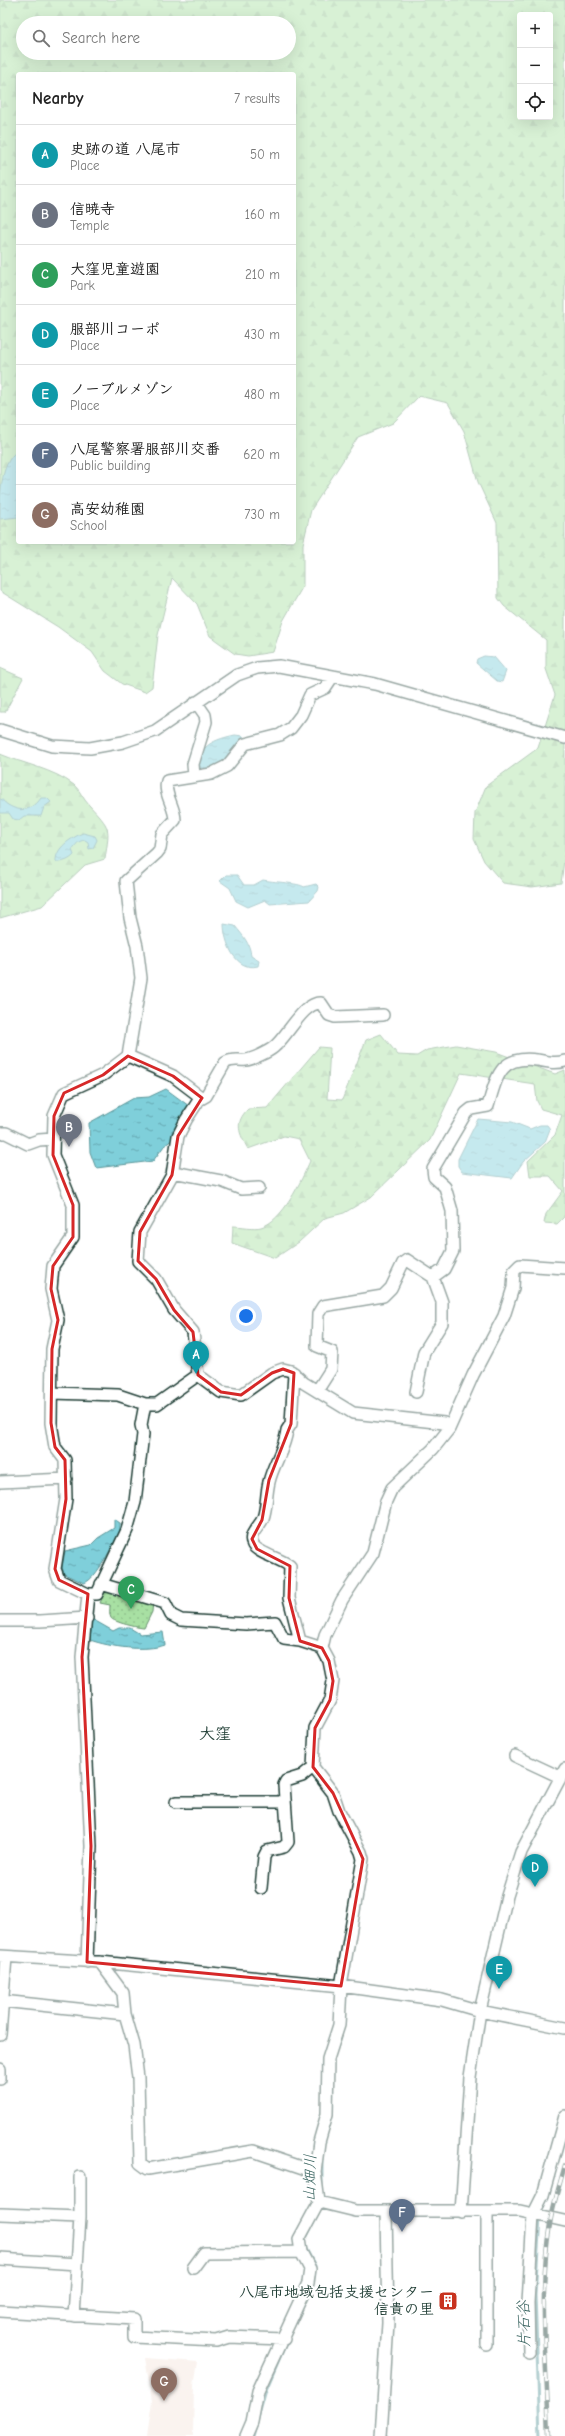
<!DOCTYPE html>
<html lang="en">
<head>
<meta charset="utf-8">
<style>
	body { margin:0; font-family:"Comic Neue","Klee One",sans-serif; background:#f2f2f2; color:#222 }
	.controls { position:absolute; right:12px; top:12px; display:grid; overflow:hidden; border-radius:4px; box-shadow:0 4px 16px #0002 }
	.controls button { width:36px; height:36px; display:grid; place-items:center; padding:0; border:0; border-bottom:1px solid #e0e0e0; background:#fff; color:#222; font:20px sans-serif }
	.you { position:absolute; left:246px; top:1316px; width:14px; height:14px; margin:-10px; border:3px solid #fff; border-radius:50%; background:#1a73e8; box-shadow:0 0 0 6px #1a73e833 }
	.badge { display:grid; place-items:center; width:26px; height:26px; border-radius:50%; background:#2563eb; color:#fff; font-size:13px; font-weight:700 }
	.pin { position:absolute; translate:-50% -33px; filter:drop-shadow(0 1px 2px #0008) }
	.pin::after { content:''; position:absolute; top:21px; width:14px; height:12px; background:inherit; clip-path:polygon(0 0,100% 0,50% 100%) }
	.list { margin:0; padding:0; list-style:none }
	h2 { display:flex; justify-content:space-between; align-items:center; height:52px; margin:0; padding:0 16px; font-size:17px }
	h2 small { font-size:13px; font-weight:400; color:#767676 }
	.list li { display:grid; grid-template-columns:26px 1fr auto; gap:12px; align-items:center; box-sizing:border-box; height:60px; padding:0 16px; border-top:1px solid #e0e0e0 }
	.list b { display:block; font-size:15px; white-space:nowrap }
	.list p { margin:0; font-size:13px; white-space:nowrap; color:#767676 }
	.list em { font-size:13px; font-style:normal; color:#767676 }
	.icon { flex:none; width:22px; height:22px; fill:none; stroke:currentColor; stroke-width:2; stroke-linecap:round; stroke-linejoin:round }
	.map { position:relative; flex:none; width:565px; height:2436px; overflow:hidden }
	.search { position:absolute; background:#fff; box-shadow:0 4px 16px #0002; left:16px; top:16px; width:280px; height:44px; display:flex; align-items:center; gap:10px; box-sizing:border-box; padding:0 14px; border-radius:22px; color:#767676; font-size:15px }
	.panel { position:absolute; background:#fff; box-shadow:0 4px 16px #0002; left:16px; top:72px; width:280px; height:472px; border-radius:4px }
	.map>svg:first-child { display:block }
</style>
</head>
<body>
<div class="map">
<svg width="565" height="2436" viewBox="0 0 565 2436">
	<defs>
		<pattern id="grass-dots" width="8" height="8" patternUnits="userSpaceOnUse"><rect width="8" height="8" fill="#a8e0a3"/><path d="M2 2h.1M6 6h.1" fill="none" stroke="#90c18d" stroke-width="1.8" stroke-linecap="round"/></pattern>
		<pattern id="forest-firs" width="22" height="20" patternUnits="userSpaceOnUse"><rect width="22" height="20" fill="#a8e0a3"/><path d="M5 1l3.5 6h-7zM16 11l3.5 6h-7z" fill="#90c18d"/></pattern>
		<pattern id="water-ripples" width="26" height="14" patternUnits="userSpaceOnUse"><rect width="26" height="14" fill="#7fcfda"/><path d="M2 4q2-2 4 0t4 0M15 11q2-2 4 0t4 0" fill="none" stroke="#67a9b2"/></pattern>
	</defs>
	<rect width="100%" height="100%" fill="#fff"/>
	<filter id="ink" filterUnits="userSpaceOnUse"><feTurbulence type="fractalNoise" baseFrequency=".025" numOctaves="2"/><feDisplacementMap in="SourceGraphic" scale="8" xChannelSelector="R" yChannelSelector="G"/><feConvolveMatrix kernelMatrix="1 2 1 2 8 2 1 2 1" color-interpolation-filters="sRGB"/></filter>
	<g filter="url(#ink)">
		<path fill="#f4e5dc" d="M145,2358L198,2362L194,2385L193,2436H147L152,2401Z"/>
		<path fill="url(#grass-dots)" stroke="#648e6c" d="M106,1589L153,1601L152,1612L144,1628C139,1628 113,1622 111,1618C109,1615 110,1609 110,1605L100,1603Z"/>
		<path fill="url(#forest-firs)" stroke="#648e6c" fill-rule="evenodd" d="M0,0H565V854L561,883L532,887L503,883L484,861L474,839L475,813L486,786L538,748L555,695L546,669V640L504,606L498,598L497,523L478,482L464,431L448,403L419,396L393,423L358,437L311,510L303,544V586L283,621L273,652L248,656L235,654L210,636L197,604L172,578L158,635L152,687L145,692L122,684L105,671L92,652L58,627L0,591ZM520,15H550V117H520ZM23,23H289V53H23ZM18,74H294V542H18Z
			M0,668L23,678L5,712H0Z
			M0,754C24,764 53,769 74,785C80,790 83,799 89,805C111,829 110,826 105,859L85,865L42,906L0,918Z
			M381,1034L398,1055L417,1056L427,1050L456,1045L496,1052L555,1074L565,1070V1216L557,1224L544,1223L546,1214L563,1191L550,1176H530L528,1161L555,1135L562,1115L541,1109L537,1101L535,1084L461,1073L430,1140L371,1197L344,1213L325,1218L299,1242L275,1258L232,1243L233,1226C241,1226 254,1229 261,1227C283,1221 301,1181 310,1161L299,1139L284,1136L248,1149C239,1133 234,1123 248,1109L267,1108L319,1047L330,1048L327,1099L342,1100L366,1040Z"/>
		<path fill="url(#water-ripples)" stroke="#599598" d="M16,452L18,453V517L0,519C0,497 0,465 16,452Z
			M484,656L494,657L506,671L502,682L497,681L476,663L477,659Z
			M235,735L243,736L245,739L232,758L203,773L200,770C195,745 217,739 235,735Z
			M41,798H47L51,802L44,807L41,816H24L19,820L13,819L9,813H0V799C4,800 4,803 8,805C21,813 33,810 41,798Z
			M83,833L95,836L97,840L93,848L89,849L88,842L85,840C78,841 76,844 72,850L74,855C69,860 64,862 56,862C55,848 71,838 83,833Z
			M226,875H237L244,885H254L263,880C272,882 300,883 304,887L316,884L319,887L318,891L309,901L270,904L265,900L248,907L236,901L230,888L220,881Z
			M224,924L235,926C243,936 250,943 251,956L259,961L258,966C235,972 224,941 224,924Z
			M166,1089L189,1106L173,1139L164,1146L153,1161L96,1168L90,1152L89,1123L134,1098L149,1097Z
			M478,1119L512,1122L530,1129L540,1125H547L550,1129L545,1142L523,1162L512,1178L462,1172L458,1166V1159Z
			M114,1519L120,1523V1531C113,1544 97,1579 84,1583L64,1574L62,1567L65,1551L91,1545L98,1538L114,1528Z
			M92,1619L113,1631L119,1628H130L140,1634L163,1632L165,1645C145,1652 110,1647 90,1640Z"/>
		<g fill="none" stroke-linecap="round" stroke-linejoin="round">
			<path stroke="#599598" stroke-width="3" d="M322,2158V2186
				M307,2236L322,2206
				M305,2247L315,2266L313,2280
				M253,2436L266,2390L287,2341
				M540,2436L535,2295L540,2218"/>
			<g stroke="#1f3d34" stroke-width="14">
				<path id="minor" d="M0,730L52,746L90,748L123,742L155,731L237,675L257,668L279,666L375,684L565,738
					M194,776L193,764L206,722L205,715L196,702
					M383,1015L335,1017L329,1015L321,1003C303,1002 288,1036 274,1047C268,1052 253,1059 246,1060C238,1061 232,1058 225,1063L206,1096L199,1100L186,1120L178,1136L172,1175L140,1232L138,1261L156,1279L174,1310L193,1332L198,1375L221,1392L241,1395L272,1373L283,1369L291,1371L304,1383L353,1413L444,1423L449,1429
					M128,1056L173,1076L202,1098
					M0,1133H6L28,1144L39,1140L53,1139
					M173,1172L221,1181L241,1189L259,1188
					M294,1373L291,1424L287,1430C285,1449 273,1464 269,1482C266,1494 267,1507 263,1518C260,1527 247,1534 253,1545C258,1553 281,1559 290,1566L289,1598L300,1641
					M317,1391L331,1369L332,1352L317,1346L318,1314L323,1306L383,1296L391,1288L403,1263L407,1260L433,1277L444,1269L453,1251L452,1211L445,1187L434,1177L433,1169L466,1113L471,1109L488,1106C497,1076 500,1055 537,1060C547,1062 556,1064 565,1061
					M416,1392L424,1352L442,1323V1302L433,1277
					M52,1393L118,1395L145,1404H157L198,1375
					M145,1404L141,1425L143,1434L135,1502L127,1530L97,1594H88L59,1580L55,1569L66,1499L65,1460L55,1447L51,1423L52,1349L58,1320L51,1289L53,1266L73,1237V1205L53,1155L54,1116L64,1093L103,1075L128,1056L141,978L137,946L130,918L126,881L157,853L160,849L162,834L175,820C175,807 163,793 167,781L211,774L227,766L245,744L280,735L291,728L301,715L310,695L325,688L333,676
					M0,1482L66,1479
					M101,1584L165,1603L171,1615L181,1620L246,1624L275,1622L284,1639L300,1641L322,1648
					M0,1621H40L87,1618
					M515,1756L560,1777
					M176,1802H285
					M261,1888L264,1857L267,1851L284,1847L288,1842L284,1785L286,1781L302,1776L313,1767
					M0,1956L100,1962L341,1986L442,2000L480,2011L565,2028
					M87,1962L91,1846L82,1657L88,1594
					M100,1962L123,1993L125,2014L134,2045L138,2078L140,2163L148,2169L253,2151L315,2172
					M2,2001L125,2014
					M0,2035L6,1957
					M0,2069V2079
					M319,2202L356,2211H520L565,2221
					M461,2212L470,2077L480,2011L507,1896L521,1852L565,1769
					M487,2213V2345
					M0,2214L80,2217
					M0,2259L77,2264
					M193,2268L204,2253L301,2252
					M0,2311L134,2319V2337L216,2341L229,2337L284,2339
					M74,2316L80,2217V2177
					M529,2353L528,2303L533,2215L543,2195L565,2116
					M246,2436L252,2422L258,2391L308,2283L310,2269L301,2252L299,2239L319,2202L315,2172L319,2142L327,2114L328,2059L339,2025L341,1986L363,1859L361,1852L339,1811L333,1793L313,1767L315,1728L330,1700L333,1681L329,1661L322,1648L325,1635L342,1600L373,1553L386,1501L392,1488L433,1449L449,1429L473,1375L504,1316L513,1288L514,1271L520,1265L565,1268
					M381,2436L388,2323L386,2211"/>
			</g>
			<use href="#minor" stroke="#fff" stroke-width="11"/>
			<g stroke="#1f3d34" stroke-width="4.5">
				<path id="rail" d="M549,2436C547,2365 538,2294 550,2224C553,2204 560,2184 565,2165"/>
			</g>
			<use href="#rail" stroke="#fff" stroke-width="3" stroke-dasharray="9" stroke-linecap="butt"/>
		</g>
	</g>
	<path d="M0 0H565V2436H0ZM128,1056L173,1076L202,1098L178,1136L172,1175L140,1232L138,1261L156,1279L174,1310L193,1332L198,1375L221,1392L241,1395L272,1373L283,1369L294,1373L291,1424L269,1480L262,1520L252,1539L257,1549L290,1566L289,1598L300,1641L322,1648L329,1661L333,1681L330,1700L315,1728L313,1767L333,1793L363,1859L341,1986L87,1962L91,1846L82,1657L88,1594L59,1580L55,1569L66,1499L65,1460L55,1447L51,1423L52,1349L58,1320L51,1289L53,1266L73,1237V1205L53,1155L54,1116L64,1093L103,1075Z" fill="#fff" fill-opacity=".55" fill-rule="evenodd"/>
	<path fill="none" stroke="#d62828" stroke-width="3" stroke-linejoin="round" d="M128,1056L173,1076L202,1098L178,1136L172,1175L140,1232L138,1261L156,1279L174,1310L193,1332L198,1375L221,1392L241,1395L272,1373L283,1369L294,1373L291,1424L269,1480L262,1520L252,1539L257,1549L290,1566L289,1598L300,1641L322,1648L329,1661L333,1681L330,1700L315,1728L313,1767L333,1793L363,1859L341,1986L87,1962L91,1846L82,1657L88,1594L59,1580L55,1569L66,1499L65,1460L55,1447L51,1423L52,1349L58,1320L51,1289L53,1266L73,1237V1205L53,1155L54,1116L64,1093L103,1075Z"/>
	<defs>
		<g id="building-square" transform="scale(1)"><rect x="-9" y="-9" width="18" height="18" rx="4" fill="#c8321e" stroke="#fff"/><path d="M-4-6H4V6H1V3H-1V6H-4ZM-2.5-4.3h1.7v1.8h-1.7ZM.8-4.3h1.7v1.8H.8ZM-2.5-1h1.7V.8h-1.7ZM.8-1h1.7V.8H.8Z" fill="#fff"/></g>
	</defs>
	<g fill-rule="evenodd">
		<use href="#building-square" x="448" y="2301"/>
	</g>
	<g text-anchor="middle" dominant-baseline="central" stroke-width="4" stroke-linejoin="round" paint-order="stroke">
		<g font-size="15" font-weight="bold" fill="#1f3d34" stroke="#fff" text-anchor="end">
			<text x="434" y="2292">八尾市地域包括支援センター<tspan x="434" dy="17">信貴の里</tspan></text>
		</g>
		<g font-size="16" font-weight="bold" fill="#1f3d34" stroke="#fff">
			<text x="215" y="1734">大窪</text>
		</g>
		<g font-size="16" font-style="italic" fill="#37625e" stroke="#fff">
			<text transform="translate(310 2178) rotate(-89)">山畑川</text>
			<text transform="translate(524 2324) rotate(-91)">片石谷</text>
		</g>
	</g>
</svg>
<div class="controls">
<button>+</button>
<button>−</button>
<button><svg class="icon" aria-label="locate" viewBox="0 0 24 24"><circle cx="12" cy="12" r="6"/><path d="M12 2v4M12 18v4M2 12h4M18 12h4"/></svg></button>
</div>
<div class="you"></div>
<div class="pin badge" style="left:196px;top:1374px;background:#0f9aa8">A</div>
<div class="pin badge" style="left:69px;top:1147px;background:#6b7280">B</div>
<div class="pin badge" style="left:131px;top:1609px;background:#2e9e5b">C</div>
<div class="pin badge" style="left:535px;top:1887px;background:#0f9aa8">D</div>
<div class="pin badge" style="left:499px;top:1989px;background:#0f9aa8">E</div>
<div class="pin badge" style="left:402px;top:2232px;background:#5c6f8a">F</div>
<div class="pin badge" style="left:164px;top:2401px;background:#8d6e63">G</div>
<div class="search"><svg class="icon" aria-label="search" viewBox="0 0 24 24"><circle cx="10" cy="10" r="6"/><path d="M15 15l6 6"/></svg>Search here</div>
<section class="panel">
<h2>Nearby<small>7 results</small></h2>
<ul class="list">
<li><span class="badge" style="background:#0f9aa8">A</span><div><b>史跡の道 八尾市</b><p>Place</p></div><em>50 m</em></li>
<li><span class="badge" style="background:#6b7280">B</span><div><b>信暁寺</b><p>Temple</p></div><em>160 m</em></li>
<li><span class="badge" style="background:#2e9e5b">C</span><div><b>大窪児童遊園</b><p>Park</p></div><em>210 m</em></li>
<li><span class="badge" style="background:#0f9aa8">D</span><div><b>服部川コーポ</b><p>Place</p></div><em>430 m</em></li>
<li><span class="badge" style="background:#0f9aa8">E</span><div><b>ノーブルメゾン</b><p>Place</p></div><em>480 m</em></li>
<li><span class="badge" style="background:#5c6f8a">F</span><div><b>八尾警察署服部川交番</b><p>Public building</p></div><em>620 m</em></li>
<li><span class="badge" style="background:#8d6e63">G</span><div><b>高安幼稚園</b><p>School</p></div><em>730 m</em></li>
</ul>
</section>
</div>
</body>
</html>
